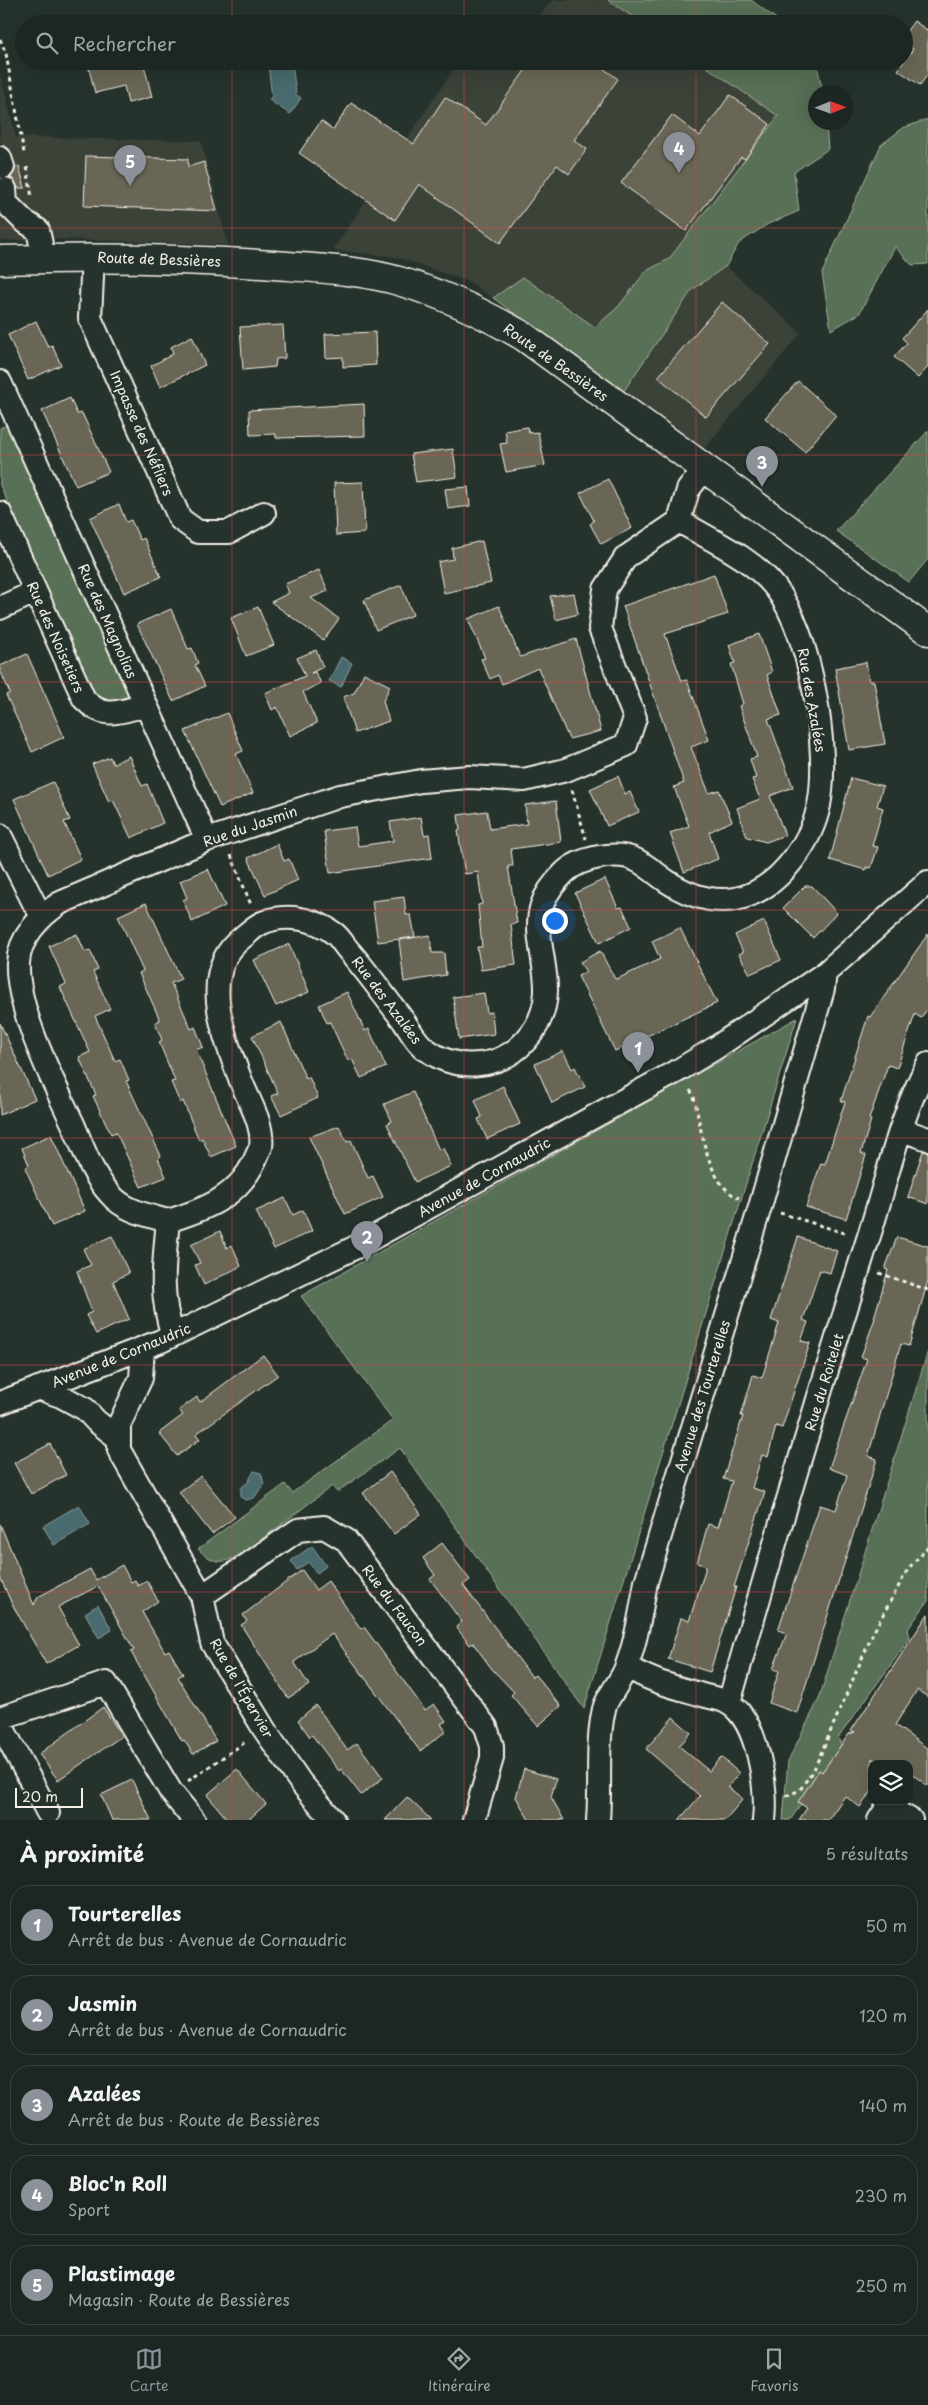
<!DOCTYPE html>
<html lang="fr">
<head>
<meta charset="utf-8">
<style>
	body { margin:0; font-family:"Playpen Sans",sans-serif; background:#29322f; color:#f1f3f6 }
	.controls { position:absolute; right:15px; bottom:15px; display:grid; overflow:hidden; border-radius:10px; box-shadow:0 5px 20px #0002 }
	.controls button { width:45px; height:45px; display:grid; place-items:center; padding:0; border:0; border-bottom:1px solid #3a4340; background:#1c2622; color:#f1f3f6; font:25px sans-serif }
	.compass { position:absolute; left:808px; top:85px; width:45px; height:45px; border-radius:50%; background:#1c2622; box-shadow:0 5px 20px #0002; rotate:89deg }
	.scale { position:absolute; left:15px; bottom:12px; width:68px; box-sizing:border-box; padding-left:5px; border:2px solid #f4f1e8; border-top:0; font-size:14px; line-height:18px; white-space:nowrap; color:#f4f1e8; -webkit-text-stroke:4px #26332d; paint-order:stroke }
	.you { position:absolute; left:554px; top:920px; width:18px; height:18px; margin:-12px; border:4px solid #fff; border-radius:50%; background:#1a73e8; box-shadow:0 0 0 8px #1a73e833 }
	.badge { display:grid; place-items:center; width:32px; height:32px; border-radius:50%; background:#8c9099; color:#fff; font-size:16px; font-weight:700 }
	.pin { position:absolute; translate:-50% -41px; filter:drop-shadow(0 1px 2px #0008) }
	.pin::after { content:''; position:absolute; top:26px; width:18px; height:15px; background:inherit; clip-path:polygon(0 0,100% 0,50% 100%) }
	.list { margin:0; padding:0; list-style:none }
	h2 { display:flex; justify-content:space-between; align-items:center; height:65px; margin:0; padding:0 20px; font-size:21px }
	h2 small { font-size:16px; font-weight:400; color:#a0a5a5 }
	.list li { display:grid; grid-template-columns:32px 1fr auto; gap:15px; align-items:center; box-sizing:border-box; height:80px; margin:0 10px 10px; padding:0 10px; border:1px solid #3a4340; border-radius:20px }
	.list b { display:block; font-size:19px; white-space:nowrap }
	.list p { margin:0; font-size:16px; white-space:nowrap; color:#a0a5a5 }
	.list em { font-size:16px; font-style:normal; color:#a0a5a5 }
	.icon { flex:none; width:28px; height:28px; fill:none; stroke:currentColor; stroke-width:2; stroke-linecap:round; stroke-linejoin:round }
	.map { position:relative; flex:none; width:928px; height:1820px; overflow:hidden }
	.search { position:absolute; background:#1c2622; box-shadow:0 5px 20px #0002; left:15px; right:15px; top:15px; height:55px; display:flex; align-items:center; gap:12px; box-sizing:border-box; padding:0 18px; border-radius:28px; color:#a0a5a5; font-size:19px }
	.sheet { height:515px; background:#1c2622 }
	nav { display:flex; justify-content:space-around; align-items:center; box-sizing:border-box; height:70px; border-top:1px solid #3a4340; background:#1c2622; font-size:14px; color:#a0a5a5 }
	nav a { display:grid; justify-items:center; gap:2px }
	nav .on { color:#8c9099 }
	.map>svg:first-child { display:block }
</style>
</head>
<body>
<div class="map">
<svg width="928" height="1820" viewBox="0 0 928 1820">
	<rect width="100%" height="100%" fill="#26332d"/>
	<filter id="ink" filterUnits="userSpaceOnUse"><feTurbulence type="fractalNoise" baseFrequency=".02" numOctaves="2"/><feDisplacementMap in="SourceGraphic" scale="10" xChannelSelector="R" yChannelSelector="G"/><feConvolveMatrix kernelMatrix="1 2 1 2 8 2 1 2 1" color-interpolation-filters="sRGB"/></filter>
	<g filter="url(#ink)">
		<path fill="#3b4239" d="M552,0H608L643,24H533Z
			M459,61L482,70L503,61H698L778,116L690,234L801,333L703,450L470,282L396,257L333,250Z
			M0,73L16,137L201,141L228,245L57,239L0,241Z"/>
		<path fill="#596f54" stroke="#a6b09e" d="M608,0H751L783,24H643Z
			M698,61H816L823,92H816V122L826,123L828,149L794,172L799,211L768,224L739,243L726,266L692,290L623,392L493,298L523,277L595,327L618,307L646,271L669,259L778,116Z
			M928,119V264L912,265L895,247L859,314L831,330L822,273L881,145L903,128Z
			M7,425L17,435L129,679L127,696L108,705L96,700L0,485V428Z
			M928,431V559L909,582L836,531Z
			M797,1018L584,1709L400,1448L337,1492L332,1486L242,1554C223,1564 215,1565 198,1549L285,1484L292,1493L393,1420L301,1296Z
			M928,1351V1601L908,1629L910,1638L838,1738L842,1747L790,1820H783L788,1761L819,1699Z"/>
		<path fill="#486a6e" stroke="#8da09f" d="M292,61L296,95L301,98L290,114L269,100L272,96L268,65Z
			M341,657L352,663L341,687L329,681Z
			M254,1471L261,1473L264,1484L254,1498L245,1500L241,1497V1488L248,1482Z
			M79,1505L90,1524L54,1545L43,1526Z
			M312,1546L326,1566L317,1573L308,1562L297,1570L291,1561Z
			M98,1605L112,1630L99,1638L85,1613Z"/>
		<path fill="#6b6654" stroke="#f4f1e8" d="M914,21L927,30L928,28V74L920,85L898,70L913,49L904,43V35Z
			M87,61H143L152,97L128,103L124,86L95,93Z
			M532,61H593L618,79L574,140L587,149L569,174L557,165L500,243L419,184L395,220L299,153L321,121L333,130L351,103L414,144L445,97L486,125Z
			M730,95L770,124L745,159L741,157L686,231L621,183L672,115L700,136Z
			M86,156L188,159V167L204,162L217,211L84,206Z
			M19,166L25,188H18L11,177L16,167Z
			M722,302L770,344L706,417L658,377Z
			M928,309V367L918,378L894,357L907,343L902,338Z
			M36,321L48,347L52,345L61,365L28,380L8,335Z
			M283,325L285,358L276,359L275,367L243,370L240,327Z
			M375,332L376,365L343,367V357L326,358L325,334Z
			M192,336L205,365L160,387L151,366L173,354L171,347Z
			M798,381L836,415L805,452L765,418Z
			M70,398L77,414L82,413L109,472L76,486L42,411Z
			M364,404L365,436L276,438V434L250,435L249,410Z
			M527,427L529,433L538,432L545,465L506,472L500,444L507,443L505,431Z
			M453,449L457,477L416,482L411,454Z
			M608,479L632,528L601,544L590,524L594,521L580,493Z
			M363,482L365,533L336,535L334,483Z
			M468,487L470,506L448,509L445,489Z
			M119,504L126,522L131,520L140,540L144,538L161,577L124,593L90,518Z
			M482,541L491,583L444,593L438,562L453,559L452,548Z
			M319,570L328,591L311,598L339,619L323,640L271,602L289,593L285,584Z
			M714,574L728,614L665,634L682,681L687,680L709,740L691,747L709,793L719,790L732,821L709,832L718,859L684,872L670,833L689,826L674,787L684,783L623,606Z
			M401,585L413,615L376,630L364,600Z
			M574,593L578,614L556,620L550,596Z
			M499,606L520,657L576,639L601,731L569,739L538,668L502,684L498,675L490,679L481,659L485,658L468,619Z
			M258,607L274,645L246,656L231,618Z
			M171,609L188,649L192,648L198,663L195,665L205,686L173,701L137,624Z
			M759,634L772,672L767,675L781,715L768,719L793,787L770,796L785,835L766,842L747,837L737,808L760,799L752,779L756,778L750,759L757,757L739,706L743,704L731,664L735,663L729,645Z
			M316,650L323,667L311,673L315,672L321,683L303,692L317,723L290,736L277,707L272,710L265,693L305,676L297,658Z
			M27,654L64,737L32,752L6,695L10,693L0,670V666Z
			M866,662L869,681H874L885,744L849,750L835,668Z
			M364,673L390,686L383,701L389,721L355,733L343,697L354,693Z
			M227,713L243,751L236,754L253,793L220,807L185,731Z
			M129,756L142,786L147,784L163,823L131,838L113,800L109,802L92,764L110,757L113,764Z
			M618,776L625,794L630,792L639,812L607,826L590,789Z
			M851,778L883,786L877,806L883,808L872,846L878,847L871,868L866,867V870L830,860Z
			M53,782L70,820L64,822L81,859L48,875L14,799Z
			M556,801L561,842L511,849L513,866H508L517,923L511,924L516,965L481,970L477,947H482L478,905L482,904L478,872L465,874L458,831L460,830L458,815L487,811L490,829L527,824L525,805Z
			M421,817L424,835L429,834L432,858L330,873L324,831L355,827L358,846L393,841L390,822Z
			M277,844L284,861L289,859L298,880L265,895L248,858Z
			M208,869L225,906L192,922L183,900L187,898L180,881Z
			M605,879L618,908L622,907L631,927L599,943L575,893Z
			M805,886H812L837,913L813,938L783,908Z
			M404,897L406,915H411L415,937L378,942L372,901Z
			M146,903L181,979L171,983L191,1029L195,1027L203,1047L196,1050L236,1146L211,1157L202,1138L199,1140L183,1101L180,1103L171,1082L175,1081L159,1042L162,1040L155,1023L160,1020L139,973L143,971L118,916Z
			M764,921L781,960L750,974L739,954L743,952L735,935Z
			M680,928L717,1003L615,1051L578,976L586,972L580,962L600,951L615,979L619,978L660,959L652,941Z
			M77,934L85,952L90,950L98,970L93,972L110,1009L95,1016L115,1061L120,1059L129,1080L126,1081L161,1156L158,1158L166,1177L141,1187L116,1132L111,1134L93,1096L96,1095L79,1057L90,1052L60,987L66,984L49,946Z
			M928,934V1008L921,1018L915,1014L897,1068L888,1065L869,1119L871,1120L861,1153L866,1155L846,1219L806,1207L821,1163L825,1164L845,1102L841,1101L868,1016L870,1017Z
			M430,935L432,953H444L446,975L404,982L399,940Z
			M289,944L309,992L276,1006L254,960Z
			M347,992L365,1031L369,1029L386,1067L361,1078L352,1059L348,1061L330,1022L327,1023L319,1005Z
			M484,993L487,1013L492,1012L494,1034L459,1039L453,997Z
			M281,1022L306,1079L309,1077L318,1098L281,1115L271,1096L278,1093L252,1036Z
			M0,1023L35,1099L0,1115Z
			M563,1051L572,1069L575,1067L585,1087L552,1103L535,1064Z
			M503,1086L520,1124L487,1139L478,1119L482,1117L475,1100Z
			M413,1092L439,1150L443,1148L451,1166L415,1182L387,1124L392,1121L384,1104Z
			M339,1126L347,1142L351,1140L368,1178L373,1176L383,1197L345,1214L309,1137Z
			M51,1135L85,1211L52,1226L25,1168L29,1165L22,1148Z
			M923,1151L928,1152V1204L908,1197Z
			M285,1198L293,1215L303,1210L312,1231L274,1249L256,1211Z
			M220,1231L227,1248L232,1245L241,1266L204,1285L195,1265L200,1263L191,1245Z
			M112,1236L129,1273L113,1281L129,1319L96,1334L86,1315L92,1312L77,1271L91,1265L83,1249Z
			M798,1237L837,1251L830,1273L820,1270L803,1320L808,1322L801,1341L810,1343L782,1428L776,1426L768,1457L762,1455L752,1488L765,1492L734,1587H736L710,1672L668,1659L681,1618L689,1621L703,1577L706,1566L697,1563L708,1524L718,1527L732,1481L723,1479L743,1416H741L753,1375L762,1378L779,1323L771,1320Z
			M897,1237L928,1246V1281L909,1346L901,1344L868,1456L877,1459L797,1713L769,1703L779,1671L773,1669L787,1633L778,1630L820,1505L836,1510L847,1475L829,1468L867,1359L861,1357L875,1318H874L888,1270L885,1269Z
			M263,1355L278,1375L196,1434L200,1439L177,1456L159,1433L183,1415L179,1410L197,1397L200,1402Z
			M50,1444L66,1475L31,1494L14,1463Z
			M390,1472L421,1514L394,1534L363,1493Z
			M201,1476L235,1517L212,1534L179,1492Z
			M0,1524L34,1605L38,1597L90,1569L96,1580L122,1565L131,1582L135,1580L138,1586L147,1581L158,1601L142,1612L165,1652L169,1650L183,1674L178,1677L216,1741L193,1754L184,1740L182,1741L131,1652L134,1650L98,1586L58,1607L79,1645L46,1664L11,1602L0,1577Z
			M442,1543L470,1580L463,1585L532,1677L535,1675L561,1706L538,1726L511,1695L514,1692L492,1669L473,1643L470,1645L456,1627L462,1622L430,1579L435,1575L423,1558Z
			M302,1570L316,1590L328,1581L361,1629L364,1627L425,1710L434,1704L446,1721L441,1724L446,1731L420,1751L332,1634L294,1662L309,1685L288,1698L241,1625L247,1621L243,1615Z
			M928,1614V1697L917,1690L895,1725L928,1749V1786L909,1772V1764H879L872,1758V1791L860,1807L845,1796L828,1820H799L807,1808L798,1802L819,1770L822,1772L849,1734L855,1732L851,1731Z
			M316,1705L347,1750L357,1743L383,1778L361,1795L341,1769L339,1771L312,1735L310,1737L298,1720Z
			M103,1707L122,1736L58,1780L39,1754Z
			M673,1717L691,1733L679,1746L709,1771L721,1757L739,1773L728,1787L743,1799L725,1820H679L700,1796L646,1749Z
			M237,1769L266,1804L248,1820H228L207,1795Z
			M524,1769L556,1779L551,1797L564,1820H529L516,1797Z
			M132,1780L151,1820H112L101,1795Z
			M407,1797L431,1820H385Z"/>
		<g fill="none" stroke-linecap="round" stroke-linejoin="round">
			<g stroke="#f4f1e8" stroke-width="26">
				<path id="minor" d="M0,158L3,167
					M5,189L6,203L24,221L38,230L44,259
					M93,257L90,318L180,519L198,532H229L264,513
					M0,382L207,840
					M0,513L84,699C105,721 120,711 146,705
					M0,608L35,592
					M0,835L35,905L42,914
					M902,1130L928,1139
					M168,1221C203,1210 237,1198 254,1162C255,1160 260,1148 261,1147C264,1124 249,1102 241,1081C224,1036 197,972 243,937C249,932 255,926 262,923C285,913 315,918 335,934C341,939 345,947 350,952C369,974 385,997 403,1020C410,1030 417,1044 427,1050C442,1061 460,1066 479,1064C516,1061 545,1028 546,991C547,963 533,932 542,905C546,893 555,882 564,873C579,858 617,850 636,860C647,865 657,875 668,882C692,898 722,906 749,895C783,882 812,840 819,805C830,749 811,633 775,587C751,557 711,540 679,521
					M173,1335C159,1296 164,1262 168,1221C147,1215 124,1211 110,1194C92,1175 83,1147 73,1124C53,1081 16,1009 18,963C19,938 40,916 60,903L207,840L340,796L421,781L469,777L524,780L566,770L626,745L635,718L600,628L605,589L626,557L679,521L688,490L704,469
					M143,1348L141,1378L119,1425V1450L202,1596L212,1643L264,1729L301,1783L333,1820
					M38,1388L61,1396L85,1409L96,1421L118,1438
					M0,1403L161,1341L354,1248L679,1070L717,1047L825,973L928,882
					M202,1596L298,1530L324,1527L346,1540L486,1727L492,1746V1758L474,1820
					M627,1666C650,1682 679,1688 706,1696C713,1698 722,1699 728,1703C758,1719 768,1790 764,1820
					M729,1703C773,1547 819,1393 868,1239C887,1181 899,1117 928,1064
					M0,1718L106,1683L171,1792L194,1820
					M0,1723L48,1813
					M598,1820C601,1784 596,1744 604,1709C606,1698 623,1679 627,1665C637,1638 641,1610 646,1582L760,1207L823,989L825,973
					M879,1820L888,1807L911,1820"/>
			</g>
			<g stroke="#f4f1e8" stroke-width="31">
				<path id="major" d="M0,260C91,257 182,258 274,265C314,268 363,270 402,282C446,295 483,313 523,336L928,631"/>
			</g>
			<path stroke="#f4f1e8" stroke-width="3" stroke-dasharray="4 4" stroke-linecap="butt" d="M0,39L6,54L24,153
				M27,167L32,198
				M572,790L586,839
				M231,855L251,905
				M690,1090L694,1097C701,1127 707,1185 739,1198
				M780,1213L848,1234
				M879,1273L928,1290
				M188,1781L247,1741
				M786,1796L800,1790L815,1767L873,1633L908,1569L928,1547"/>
			<use href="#minor" stroke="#26332d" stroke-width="22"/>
			<use href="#major" stroke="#26332d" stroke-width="28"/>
		</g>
	</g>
	<path fill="none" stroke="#da4645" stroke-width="1" stroke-opacity="0.55" d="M232,0V24M464,0V24M696,0V24M232,61V1820M464,61V1820M696,61V1820M0,228H928M0,455H928M0,682H928M0,910H928M0,1138H928M0,1365H928M0,1592H928"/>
	<g text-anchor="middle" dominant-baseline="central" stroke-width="4" stroke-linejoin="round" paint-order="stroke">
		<g font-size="14" fill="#f4f1e8" stroke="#26332d">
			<text transform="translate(159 259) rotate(2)">Route de Bessières</text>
			<text transform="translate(556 362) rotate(35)">Route de Bessières</text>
			<text transform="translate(142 433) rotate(66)">Impasse des Néfliers</text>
			<text transform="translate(108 621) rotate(66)">Rue des Magnolias</text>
			<text transform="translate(56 637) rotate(66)">Rue des Noisetiers</text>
			<text transform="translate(812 700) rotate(80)">Rue des Azalées</text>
			<text transform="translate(250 826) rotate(-19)">Rue du Jasmin</text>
			<text transform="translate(387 1000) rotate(53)">Rue des Azalées</text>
			<text transform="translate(484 1177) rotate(-29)">Avenue de Cornaudric</text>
			<text transform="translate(121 1355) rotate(-22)">Avenue de Cornaudric</text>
			<text transform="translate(824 1382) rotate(-73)">Rue du Roitelet</text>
			<text transform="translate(702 1396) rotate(-73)">Avenue des Tourterelles</text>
			<text transform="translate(395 1605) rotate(53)">Rue du Faucon</text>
			<text transform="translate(242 1688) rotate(60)">Rue de l'Épervier</text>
		</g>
	</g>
</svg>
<div class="controls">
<button><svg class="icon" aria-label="layers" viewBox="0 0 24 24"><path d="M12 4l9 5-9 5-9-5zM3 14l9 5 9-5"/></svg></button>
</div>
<svg class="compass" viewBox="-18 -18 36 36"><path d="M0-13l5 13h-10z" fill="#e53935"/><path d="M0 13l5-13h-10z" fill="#a0a5a5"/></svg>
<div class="scale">20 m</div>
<div class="you"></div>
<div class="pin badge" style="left:638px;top:1073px">1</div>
<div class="pin badge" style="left:367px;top:1262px">2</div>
<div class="pin badge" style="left:762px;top:487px">3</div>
<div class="pin badge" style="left:679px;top:173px">4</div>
<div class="pin badge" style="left:130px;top:186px">5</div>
<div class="search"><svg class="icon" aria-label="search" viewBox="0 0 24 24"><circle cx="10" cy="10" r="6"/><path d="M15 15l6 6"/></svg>Rechercher</div>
</div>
<section class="sheet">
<h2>À proximité<small>5 résultats</small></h2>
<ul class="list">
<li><span class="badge">1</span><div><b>Tourterelles</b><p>Arrêt de bus · Avenue de Cornaudric</p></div><em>50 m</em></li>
<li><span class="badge">2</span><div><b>Jasmin</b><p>Arrêt de bus · Avenue de Cornaudric</p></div><em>120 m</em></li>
<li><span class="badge">3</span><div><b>Azalées</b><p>Arrêt de bus · Route de Bessières</p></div><em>140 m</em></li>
<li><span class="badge">4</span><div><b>Bloc'n Roll</b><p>Sport</p></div><em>230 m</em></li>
<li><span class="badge">5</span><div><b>Plastimage</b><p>Magasin · Route de Bessières</p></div><em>250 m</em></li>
</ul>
</section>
<nav>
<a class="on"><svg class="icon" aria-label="map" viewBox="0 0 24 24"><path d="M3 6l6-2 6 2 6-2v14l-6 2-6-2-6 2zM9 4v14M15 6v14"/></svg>Carte</a>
<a><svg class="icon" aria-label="directions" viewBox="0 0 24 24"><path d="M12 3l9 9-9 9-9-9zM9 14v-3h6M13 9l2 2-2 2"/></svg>Itinéraire</a>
<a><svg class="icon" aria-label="saved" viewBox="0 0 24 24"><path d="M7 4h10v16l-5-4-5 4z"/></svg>Favoris</a>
</nav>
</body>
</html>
